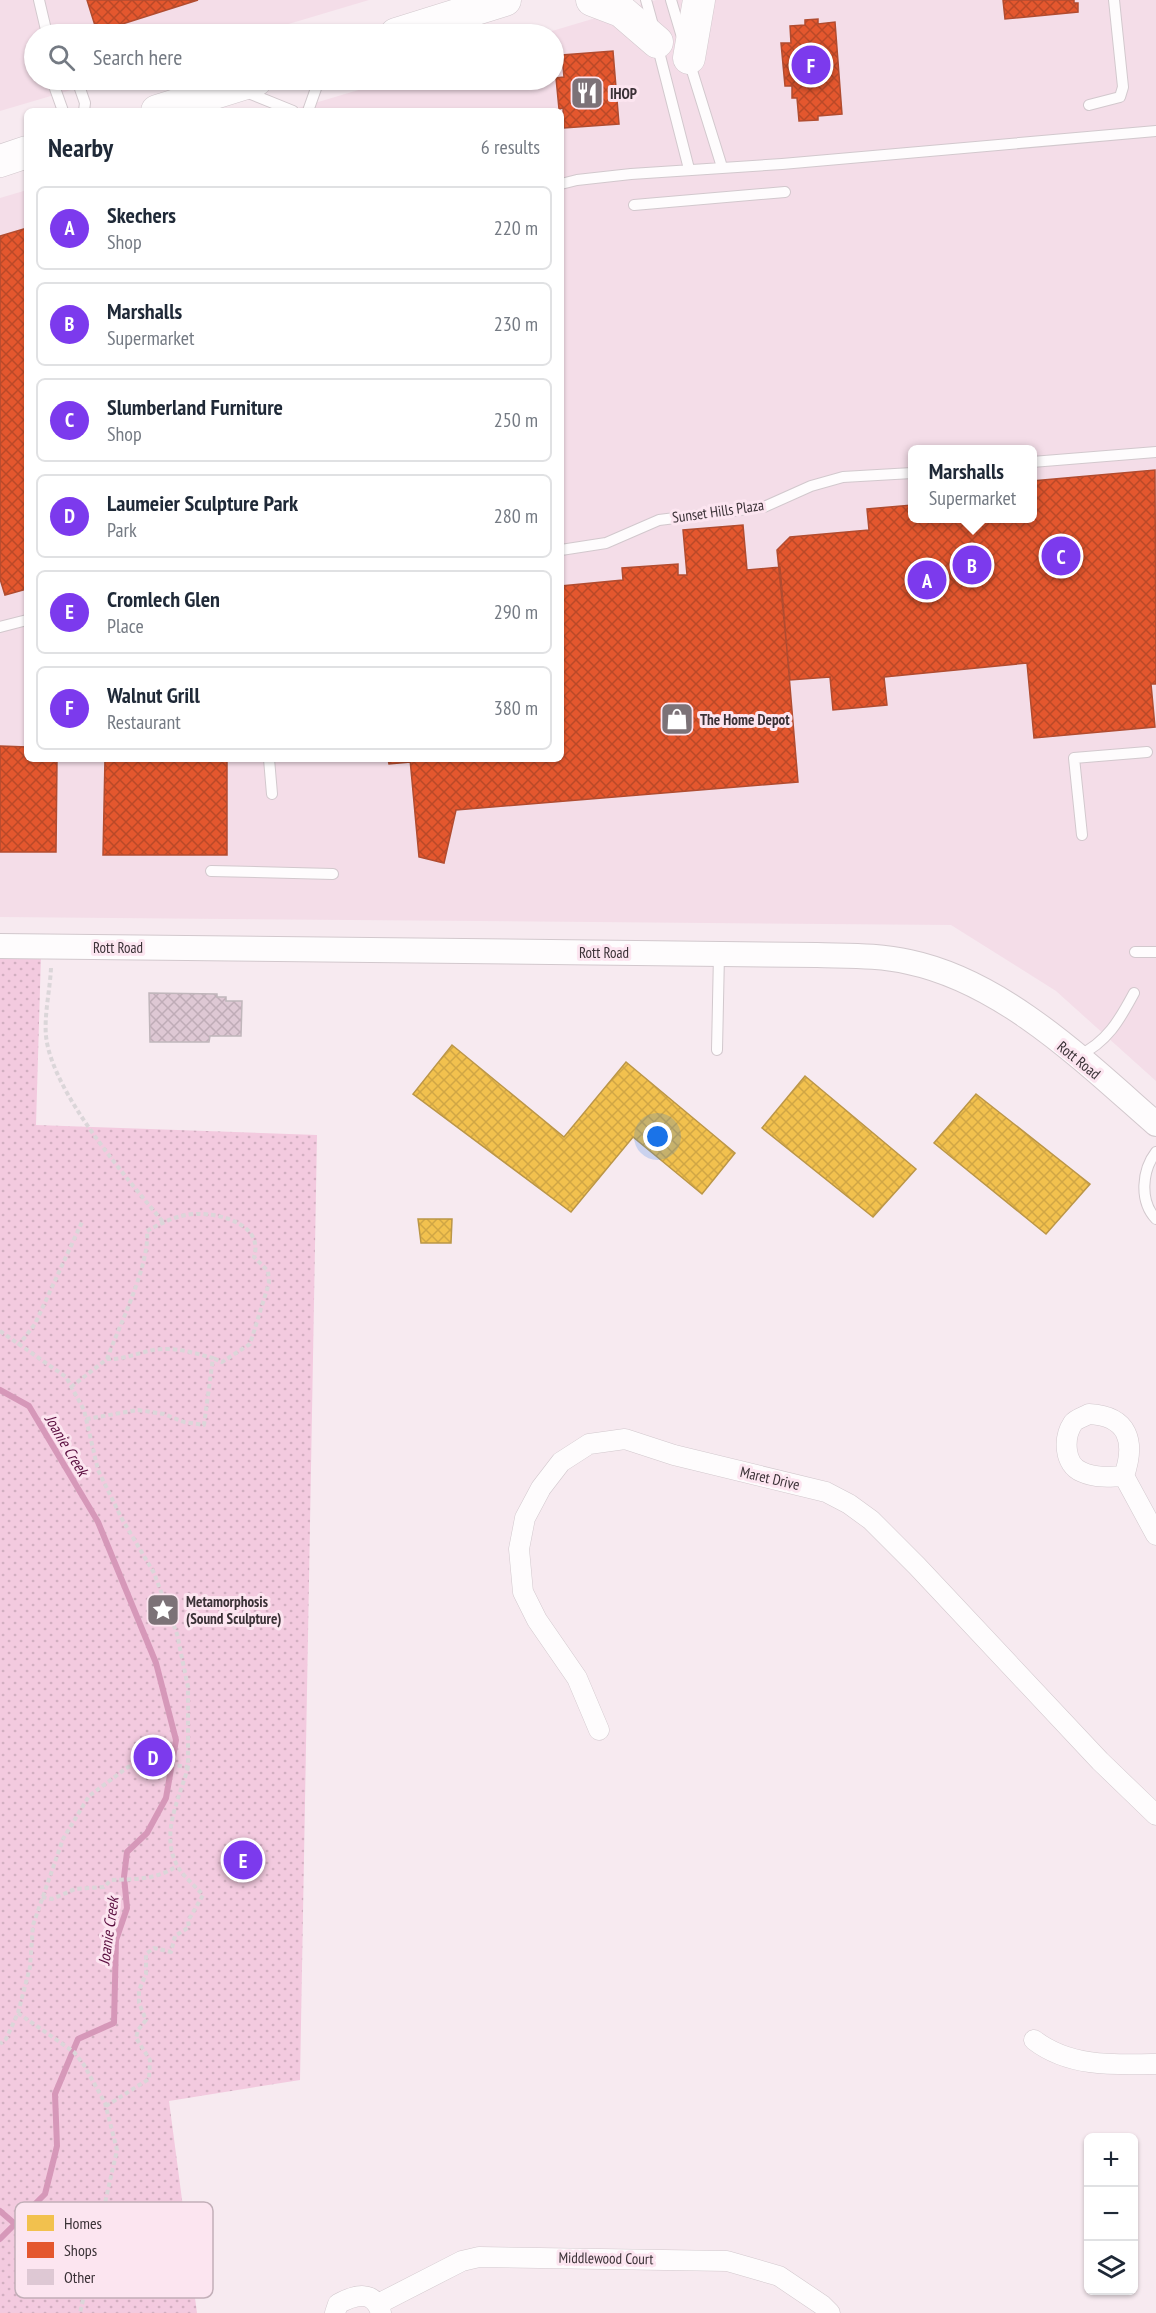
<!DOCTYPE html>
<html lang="en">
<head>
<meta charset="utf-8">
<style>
	body { margin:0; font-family:"PT Sans Narrow",sans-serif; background:#f6f6f7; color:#1f2937 }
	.controls { position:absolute; right:18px; bottom:18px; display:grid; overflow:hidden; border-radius:9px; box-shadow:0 2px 4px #0004 }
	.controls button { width:54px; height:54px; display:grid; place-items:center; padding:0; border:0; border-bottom:2px solid #e0e1e3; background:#fff; color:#1f2937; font:30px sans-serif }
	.you { position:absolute; left:658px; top:1137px; width:21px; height:21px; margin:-15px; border:4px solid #fff; border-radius:50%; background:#1a73e8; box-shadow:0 0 0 9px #1a73e833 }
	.badge { display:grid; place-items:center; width:39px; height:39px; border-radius:50%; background:#7c3aed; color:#fff; font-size:20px; font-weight:700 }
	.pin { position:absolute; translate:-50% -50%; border:3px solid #fff; box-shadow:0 2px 6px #0006 }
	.popup { position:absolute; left:908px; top:445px; width:129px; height:78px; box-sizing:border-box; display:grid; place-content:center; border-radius:9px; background:#fff; filter:drop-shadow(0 2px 4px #0005); font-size:20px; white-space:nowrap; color:#747a83 }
	.popup b { font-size:22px; color:#1f2937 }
	.popup::after { content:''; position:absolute; left:50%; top:100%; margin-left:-12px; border:12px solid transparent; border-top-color:#fff }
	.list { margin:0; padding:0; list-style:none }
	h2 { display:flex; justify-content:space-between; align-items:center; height:78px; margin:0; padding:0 24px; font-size:26px }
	h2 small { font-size:20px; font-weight:400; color:#747a83 }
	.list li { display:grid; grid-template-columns:39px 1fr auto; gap:18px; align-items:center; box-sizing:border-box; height:84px; margin:0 12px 12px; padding:0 12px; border:2px solid #e0e1e3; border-radius:9px }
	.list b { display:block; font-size:22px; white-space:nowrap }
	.list p { margin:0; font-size:20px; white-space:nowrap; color:#747a83 }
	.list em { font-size:20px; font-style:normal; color:#747a83 }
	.icon { flex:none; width:33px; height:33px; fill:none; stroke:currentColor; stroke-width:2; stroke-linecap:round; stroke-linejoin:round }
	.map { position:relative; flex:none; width:1156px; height:2313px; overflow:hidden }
	.search { position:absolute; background:#fff; box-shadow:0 2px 4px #0004; left:24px; top:24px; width:540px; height:66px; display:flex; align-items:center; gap:15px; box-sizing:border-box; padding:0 21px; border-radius:33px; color:#747a83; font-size:22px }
	.panel { position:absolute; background:#fff; box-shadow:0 2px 4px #0004; left:24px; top:108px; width:540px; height:654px; border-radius:9px }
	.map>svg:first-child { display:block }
</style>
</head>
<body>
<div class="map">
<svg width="1156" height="2313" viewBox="0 0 1156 2313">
	<defs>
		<pattern id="park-dots" width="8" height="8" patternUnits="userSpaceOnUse" patternTransform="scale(1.5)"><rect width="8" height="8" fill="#f3cadf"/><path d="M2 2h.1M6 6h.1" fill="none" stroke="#d1aec0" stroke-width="1.8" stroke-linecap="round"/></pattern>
		<pattern id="homes-cross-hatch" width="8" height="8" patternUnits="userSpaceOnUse" patternTransform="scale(1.5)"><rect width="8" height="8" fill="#f2c14e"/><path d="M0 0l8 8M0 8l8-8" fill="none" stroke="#d0a645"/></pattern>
		<pattern id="shops-cross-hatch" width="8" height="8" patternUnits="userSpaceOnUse" patternTransform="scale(1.5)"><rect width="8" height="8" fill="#e4572e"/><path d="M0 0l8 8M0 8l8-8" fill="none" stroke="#ba4928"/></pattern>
		<pattern id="building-cross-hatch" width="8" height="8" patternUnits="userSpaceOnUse" patternTransform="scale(1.5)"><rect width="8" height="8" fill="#dec8d4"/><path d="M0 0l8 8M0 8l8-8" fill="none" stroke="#bfacb7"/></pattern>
	</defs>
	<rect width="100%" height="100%" fill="#f7eaf0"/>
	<path fill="#f4dde8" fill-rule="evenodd" d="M0,0H369L255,34H34V80H105L0,111Z
		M656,0H1156V1081L1056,991L951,925L0,917V198L27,190V759H561V111H288L392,80H554V34H542ZM912,450H1032V518H912Z"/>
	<path fill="url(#park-dots)" d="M0,955H41L36,1125L317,1135L300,2080L169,2101L197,2313H0Z"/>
	<path fill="url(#homes-cross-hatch)" stroke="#bb9647" stroke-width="1.5" d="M452,1045L564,1137L626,1062L735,1153L702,1194L633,1137L571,1212L413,1094Z
		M805,1076L916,1169L873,1217L762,1128Z
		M976,1094L1090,1184L1046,1234L934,1143Z
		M418,1219H452L451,1243H421Z"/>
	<path fill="url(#shops-cross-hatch)" stroke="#b14c30" stroke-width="1.5" d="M87,0H198L97,32Z
		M1003,0H1074V3H1078V12L1005,19Z
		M818,19V24L835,22L842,114L818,116V120L799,121L797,98H792V86H785L781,43H791L790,26L805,25V20Z
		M613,51L619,124L564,128L563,108L559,109L556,78L564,77L562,55Z
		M27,228V589L5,595L0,579V236Z
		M1155,470L1156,684H1151L1155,727L1034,738L1027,663L884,677L887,705L833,710L830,677L790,680L777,550L790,537L869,530L867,509L912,505V518H1032V481Z
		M743,525L747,570L780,567L798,782L456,810L444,863L419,857L410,759H561V586L623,580L622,568L678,564V575H687L683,530Z
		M0,746L27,747V759H57L56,852H0Z
		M105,759H227V855H103Z
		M388,759H410V762L389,764Z"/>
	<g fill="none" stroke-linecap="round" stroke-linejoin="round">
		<path stroke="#d698b9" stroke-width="6" d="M0,1390L29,1406L98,1522L156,1663L176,1740L166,1798L147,1833L127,1852L124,1877L127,1908L116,1940L114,2023L78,2039L55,2094L57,2146L45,2194L0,2239
			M0,2211L15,2224"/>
	</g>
	<path fill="url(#building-cross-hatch)" stroke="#c0b6bb" stroke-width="1.5" d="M149,993L217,994V997H226V1001H242L241,1036H210L209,1042H150Z"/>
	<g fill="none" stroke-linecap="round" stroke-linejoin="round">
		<g stroke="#d2c8cd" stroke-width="12">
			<path id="service" d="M39,0L47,34
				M646,0L654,29
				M671,0L682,37
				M657,44L689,169
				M689,61L722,167
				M52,80L63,111
				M77,80L85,103L84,111
				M246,92L293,111
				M1089,105L1120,97L1123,87L1114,0
				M308,111L319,80
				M561,184L577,180L631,174L782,164L1156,131
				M634,205L785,192
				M1032,462L1156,452
				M561,550L606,543L659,520L764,507L811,486L843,477L912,473
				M0,627L27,620
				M269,759L272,794
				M1082,835L1074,758L1147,752
				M211,871L333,874
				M1135,952H1156
				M717,1050L719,954
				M1078,1056C1107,1042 1119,1021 1134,993
				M1156,1152C1142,1170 1139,1201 1156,1219"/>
		</g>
		<g stroke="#d2c8cd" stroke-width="21">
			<path id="minor" d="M1089,1414C1128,1416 1136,1441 1124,1476C1110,1477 1095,1478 1082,1472C1064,1465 1063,1438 1073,1423C1076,1419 1083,1417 1089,1414Z
				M1124,1476L1156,1535
				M599,1730L577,1678L537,1620L523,1592L519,1549L525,1518L541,1488L561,1462L589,1444L625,1439L674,1455L826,1492L849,1504L871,1520L917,1566L1100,1761L1156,1815
				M1034,2040C1069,2067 1113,2065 1156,2064
				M378,2304L462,2261L479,2257L727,2261L779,2276L822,2305L830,2313
				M335,2313L338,2304C356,2294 374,2290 381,2313"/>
		</g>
		<g stroke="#d2c8cd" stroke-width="26">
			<path id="tertiary" d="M0,946L817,955C848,956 879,955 909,962C1004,982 1085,1062 1156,1124"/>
		</g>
		<g stroke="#d2c8cd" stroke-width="33">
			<path id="primary" d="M592,0L621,11L657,42
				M396,34L505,0
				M689,58L699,0
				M157,111L256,80
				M0,161L27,152"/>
		</g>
		<path stroke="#dbd6d9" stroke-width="4" stroke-dasharray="4.5 3" stroke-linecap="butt" d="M51,968C50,990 44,1015 46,1036C52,1093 127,1178 163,1222
			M0,1331L66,1377L84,1410L98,1470L122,1519L154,1573L177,1634L188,1687V1767L151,1762L128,1767L89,1796L63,1839L33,1925L30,1967L18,2013L6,2039L0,2044
			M18,1346L35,1324L82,1222
			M107,1359C119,1326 150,1265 147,1231C161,1223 179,1214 196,1214C221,1213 264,1225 254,1257L268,1271L269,1283L250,1344L222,1362L213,1358
			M71,1387L107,1359C126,1360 143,1350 162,1349C180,1348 197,1354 213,1358L204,1425L184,1422L164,1414L138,1410L86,1419
			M42,1897L52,1899L75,1889L104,1887L111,1880C135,1879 156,1880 177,1866
			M18,2013L74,2052L84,2065L105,2103L117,2150L80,2313
			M106,2106L149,2079L150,2060L136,2038L138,2030L146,2020L139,2003V1990L146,1974V1954L154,1948L171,1952L175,1936L189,1927L188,1921L203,1895C195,1886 184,1877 178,1867C159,1834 180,1798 188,1767"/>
		<use href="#service" stroke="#fefcfd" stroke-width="10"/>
		<use href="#minor" stroke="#fefcfd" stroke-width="20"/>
		<use href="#tertiary" stroke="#fefcfd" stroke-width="24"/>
		<use href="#primary" stroke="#fefcfd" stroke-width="32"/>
	</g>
	<defs>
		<g id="restaurant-square" transform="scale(1.725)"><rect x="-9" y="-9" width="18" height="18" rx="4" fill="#7c7277" stroke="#fce5f0"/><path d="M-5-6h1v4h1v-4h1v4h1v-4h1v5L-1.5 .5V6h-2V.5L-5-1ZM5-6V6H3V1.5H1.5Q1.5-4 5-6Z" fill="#fff"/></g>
		<g id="shop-square" transform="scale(1.725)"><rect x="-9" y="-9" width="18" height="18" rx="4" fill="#7c7277" stroke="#fce5f0"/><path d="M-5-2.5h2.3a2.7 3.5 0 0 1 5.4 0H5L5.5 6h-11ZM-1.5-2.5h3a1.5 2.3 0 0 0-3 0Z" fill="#fff"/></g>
		<g id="sight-square" transform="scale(1.725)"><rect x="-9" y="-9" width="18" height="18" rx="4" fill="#7c7277" stroke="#fce5f0"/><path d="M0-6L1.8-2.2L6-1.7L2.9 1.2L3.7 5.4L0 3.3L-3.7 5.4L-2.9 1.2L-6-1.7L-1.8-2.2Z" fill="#fff"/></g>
	</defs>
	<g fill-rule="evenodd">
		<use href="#restaurant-square" x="587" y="93"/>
		<use href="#shop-square" x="677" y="719"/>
		<use href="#sight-square" x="163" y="1610"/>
	</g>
	<g text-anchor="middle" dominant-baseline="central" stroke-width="6" stroke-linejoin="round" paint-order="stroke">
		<g font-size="15" font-weight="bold" fill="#3a3136" stroke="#fce5f0" text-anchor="start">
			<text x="610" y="93">IHOP</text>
			<text x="700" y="719">The Home Depot</text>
			<text x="186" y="1601">Metamorphosis<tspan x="186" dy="17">(Sound Sculpture)</tspan></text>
		</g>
		<g font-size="15" fill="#3a3136" stroke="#fce5f0">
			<text transform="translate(718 511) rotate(-8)">Sunset Hills Plaza</text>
			<text x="118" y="947">Rott Road</text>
			<text x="604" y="952">Rott Road</text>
			<text transform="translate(1079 1060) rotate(39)">Rott Road</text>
			<text transform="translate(770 1478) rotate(13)">Maret Drive</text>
			<text transform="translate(606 2258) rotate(1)">Middlewood Court</text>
		</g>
		<g font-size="16" font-style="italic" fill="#5a0e3f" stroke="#fce5f0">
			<text transform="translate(67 1445) rotate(59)">Joanie Creek</text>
			<text transform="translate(108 1931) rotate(-82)">Joanie Creek</text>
		</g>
	</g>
	<rect x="15" y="2202" width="198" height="96" rx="9" fill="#fce5f0" stroke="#c2afb8" stroke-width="1.5"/>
	<rect x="27" y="2215" width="27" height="16" fill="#f2c14e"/>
	<rect x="27" y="2242" width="27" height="16" fill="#e4572e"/>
	<rect x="27" y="2269" width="27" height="16" fill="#dec8d4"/>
	<g font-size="16" fill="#3a3136">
		<text x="64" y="2229">Homes</text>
		<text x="64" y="2256">Shops</text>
		<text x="64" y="2283">Other</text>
	</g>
</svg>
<div class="controls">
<button>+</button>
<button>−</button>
<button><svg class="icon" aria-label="layers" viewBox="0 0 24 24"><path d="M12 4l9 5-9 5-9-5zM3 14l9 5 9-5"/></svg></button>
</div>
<div class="you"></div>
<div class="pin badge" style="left:927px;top:580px">A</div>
<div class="pin badge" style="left:972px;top:565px">B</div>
<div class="popup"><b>Marshalls</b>Supermarket</div>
<div class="pin badge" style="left:1061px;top:556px">C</div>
<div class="pin badge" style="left:153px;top:1757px">D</div>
<div class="pin badge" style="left:243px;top:1860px">E</div>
<div class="pin badge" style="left:811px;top:65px">F</div>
<div class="search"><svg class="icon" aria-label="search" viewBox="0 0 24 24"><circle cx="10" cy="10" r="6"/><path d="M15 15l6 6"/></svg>Search here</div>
<section class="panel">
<h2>Nearby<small>6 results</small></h2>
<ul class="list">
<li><span class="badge">A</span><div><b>Skechers</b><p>Shop</p></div><em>220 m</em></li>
<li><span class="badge">B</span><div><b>Marshalls</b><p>Supermarket</p></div><em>230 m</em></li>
<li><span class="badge">C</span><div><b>Slumberland Furniture</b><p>Shop</p></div><em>250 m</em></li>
<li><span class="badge">D</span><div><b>Laumeier Sculpture Park</b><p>Park</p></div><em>280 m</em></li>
<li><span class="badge">E</span><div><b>Cromlech Glen</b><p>Place</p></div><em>290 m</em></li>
<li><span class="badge">F</span><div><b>Walnut Grill</b><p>Restaurant</p></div><em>380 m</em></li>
</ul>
</section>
</div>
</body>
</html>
